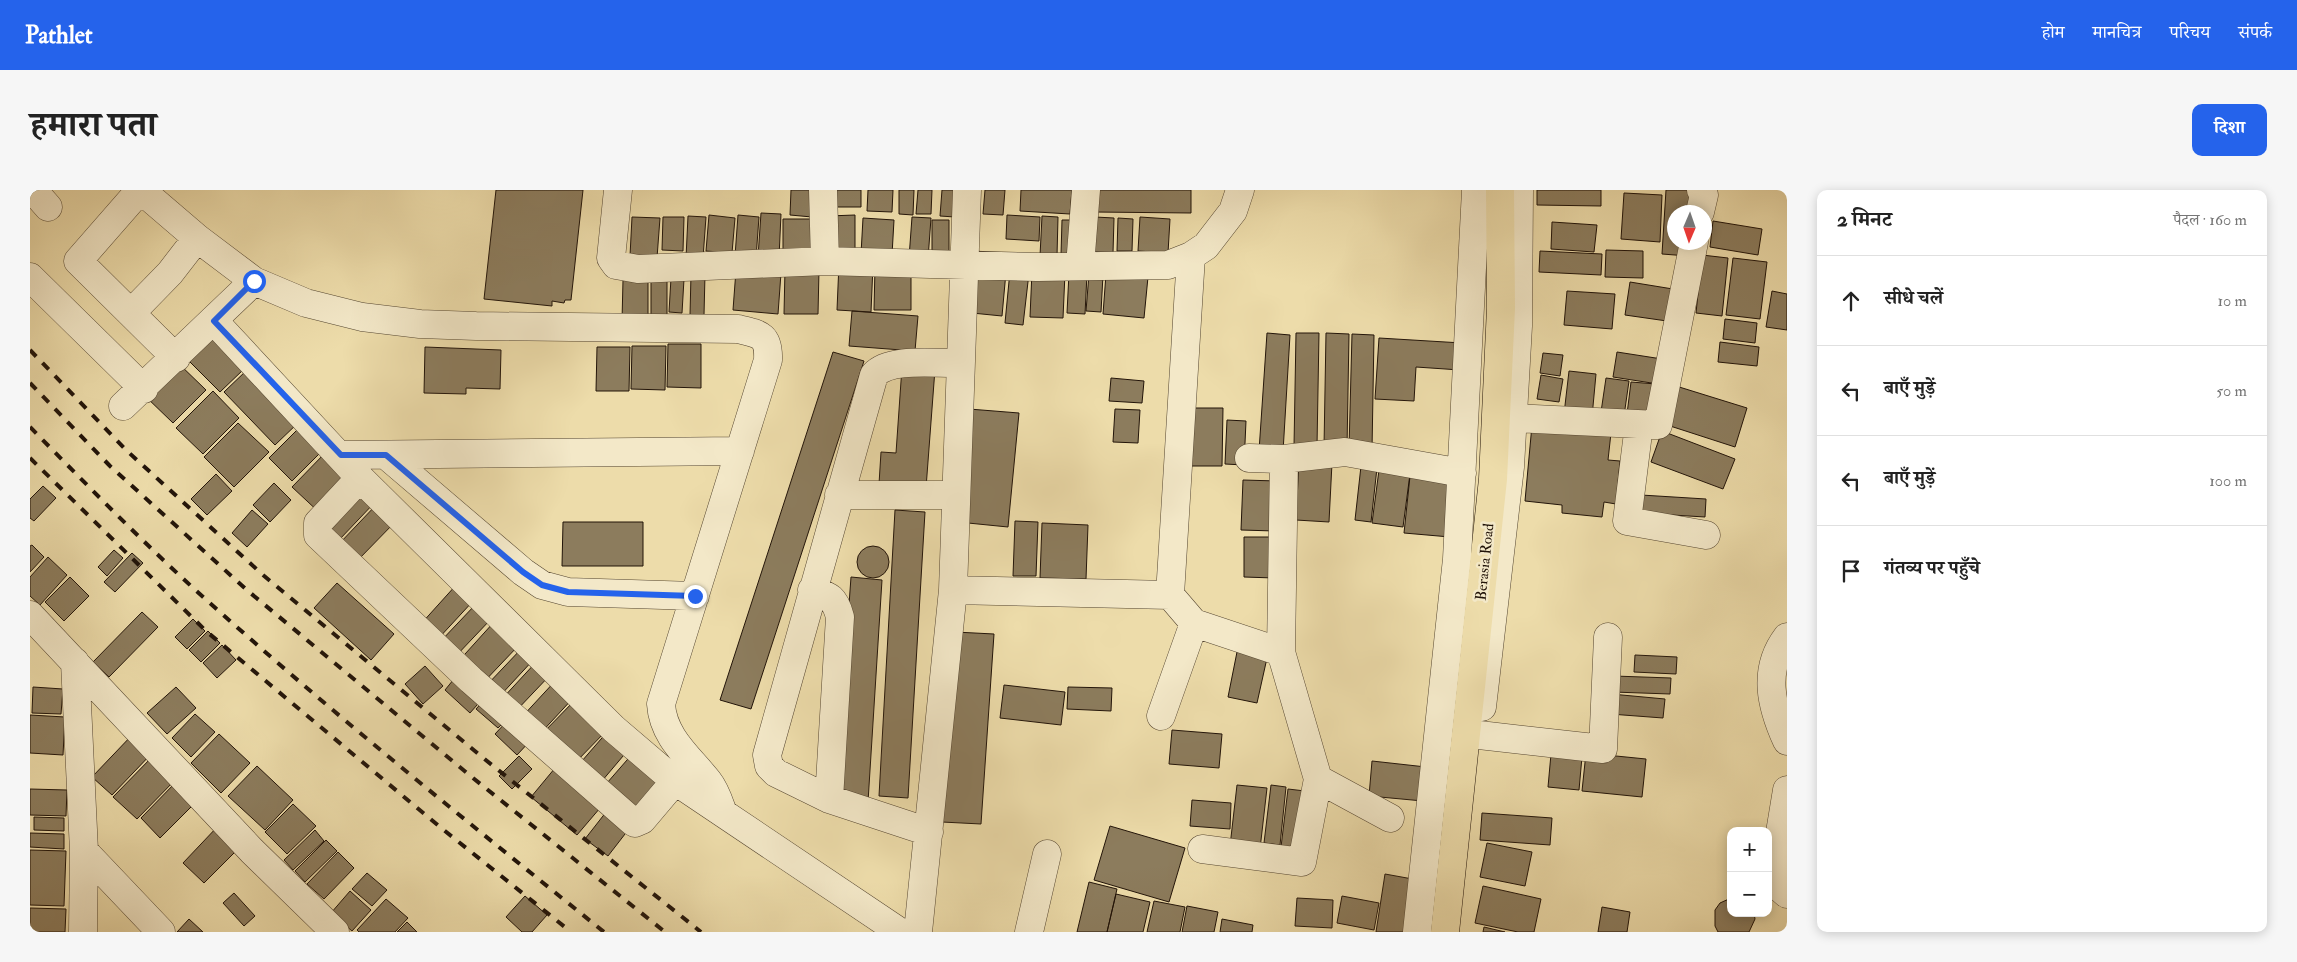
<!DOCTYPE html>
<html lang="hi">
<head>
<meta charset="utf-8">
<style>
	body { margin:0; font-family:"IM FELL Double Pica","Noto Serif Devanagari",serif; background:#f6f6f6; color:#222 }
	.controls { position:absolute; right:15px; bottom:15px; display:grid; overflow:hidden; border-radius:10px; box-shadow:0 2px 12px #0003 }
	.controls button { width:45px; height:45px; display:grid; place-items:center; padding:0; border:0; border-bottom:1px solid #e0e0e0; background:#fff; color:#222; font:25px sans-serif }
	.compass { position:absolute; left:1637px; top:15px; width:45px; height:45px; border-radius:50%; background:#fff; box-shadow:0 2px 12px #0003; rotate:182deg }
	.stop { position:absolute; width:15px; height:15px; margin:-11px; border:4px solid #2563eb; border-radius:50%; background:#fff }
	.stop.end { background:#2563eb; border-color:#fff; box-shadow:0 1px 5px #0008 }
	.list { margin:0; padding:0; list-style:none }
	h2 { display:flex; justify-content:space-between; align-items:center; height:65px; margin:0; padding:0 20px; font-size:21px }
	h2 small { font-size:16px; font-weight:400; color:#767676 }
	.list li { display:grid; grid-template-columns:32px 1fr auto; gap:15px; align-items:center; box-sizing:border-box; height:90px; padding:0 20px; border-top:1px solid #e0e0e0 }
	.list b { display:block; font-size:19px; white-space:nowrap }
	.list em { font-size:16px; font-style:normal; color:#767676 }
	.icon { flex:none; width:28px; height:28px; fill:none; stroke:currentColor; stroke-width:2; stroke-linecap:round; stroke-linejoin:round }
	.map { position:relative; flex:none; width:1757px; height:742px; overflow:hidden; border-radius:10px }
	header { display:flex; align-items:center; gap:30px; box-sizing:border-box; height:70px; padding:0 25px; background:#2563eb; color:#fff }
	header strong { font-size:24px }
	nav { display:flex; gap:28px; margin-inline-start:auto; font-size:18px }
	.intro { display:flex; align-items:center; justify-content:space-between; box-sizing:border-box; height:120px; padding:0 30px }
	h1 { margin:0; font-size:35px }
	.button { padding:12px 22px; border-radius:10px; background:#2563eb; color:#fff; font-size:18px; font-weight:700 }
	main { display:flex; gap:30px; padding:0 30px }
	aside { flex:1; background:#fff; border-radius:10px; box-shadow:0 2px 12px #0003 }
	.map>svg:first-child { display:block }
</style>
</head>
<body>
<header>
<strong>Pathlet</strong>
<nav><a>होम</a><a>मानचित्र</a><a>परिचय</a><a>संपर्क</a></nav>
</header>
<div class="intro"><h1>हमारा पता</h1><a class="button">दिशा</a></div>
<main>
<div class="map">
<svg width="1757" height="742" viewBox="0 0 1757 742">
	<rect width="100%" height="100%" fill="#eddcaa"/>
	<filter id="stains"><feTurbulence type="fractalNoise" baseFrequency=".004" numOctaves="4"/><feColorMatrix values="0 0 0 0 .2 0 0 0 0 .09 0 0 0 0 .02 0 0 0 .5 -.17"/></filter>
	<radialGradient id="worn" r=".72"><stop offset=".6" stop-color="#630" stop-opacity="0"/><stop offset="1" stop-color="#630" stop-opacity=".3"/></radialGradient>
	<path fill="#8c7c5d" stroke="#221409" d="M466,0H553L541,110H535L534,113L522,111V116L454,109Z
		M761,0H784L782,27L760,25Z
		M800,0H831V17H800Z
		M838,0H863L862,22L837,21Z
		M869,0H884L883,25L869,24Z
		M888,0H902L901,24H886Z
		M912,0H927L925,27L910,26Z
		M955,0H975L973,25L953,24Z
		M991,0H1042L1040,24L990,21Z
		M1065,0H1161V23L1064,22Z
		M1507,0H1571V16L1507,15Z
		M1636,0H1662L1661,22H1644V52H1659L1658,66L1632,64Z
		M1594,3L1632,5L1630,52L1591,49Z
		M731,23L751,24L749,68L728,67Z
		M679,25L705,28L702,63L676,61Z
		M708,25L729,27L726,68L705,66Z
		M825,25V61H799L798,26Z
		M977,25L1010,27L1009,51L976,49Z
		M658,26L676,27L673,68H656Z
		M1012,26L1028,27L1027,66H1010Z
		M602,27L630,28L627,68L600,66Z
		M633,27H654L653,61L632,60Z
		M882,27L901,28L898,69L879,68Z
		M1065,27L1084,28L1083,63L1064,62Z
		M1110,27L1140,29L1138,63L1108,61Z
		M833,28L864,30L862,65L831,64Z
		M1088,28L1103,29L1102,61H1087Z
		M753,29H786L785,64H753Z
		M902,30H919V66H902Z
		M1032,30H1049V66L1031,65Z
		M1683,31L1732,39L1728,65L1680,57Z
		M1522,32L1567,35L1564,62L1521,59Z
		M1576,60L1613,61V88L1575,87Z
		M1510,61L1572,64L1571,85L1509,82Z
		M1672,65L1698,68L1692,126L1666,123Z
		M1703,68L1737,72L1730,129L1696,125Z
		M809,73L843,75L841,122L807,120Z
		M845,77L881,78V120H844Z
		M755,79L789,80L788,124H754Z
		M946,79L976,82L972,126L942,123Z
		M706,80L751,83L748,124L703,120Z
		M980,81L999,83L993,135L975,133Z
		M1002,81L1035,83L1033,128L1000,127Z
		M1039,83L1057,84L1055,124L1037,123Z
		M661,84H675L674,125H660Z
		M1059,84L1073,85L1071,122L1056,121Z
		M1076,84L1118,87L1114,128L1073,124Z
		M621,88H637V129H621Z
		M641,88L654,89L652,123L639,122Z
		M593,90L618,91V131H592Z
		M1600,92L1649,100L1644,132L1595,125Z
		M1537,101L1585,104L1582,139L1534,135Z
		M1742,101L1757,104V140L1736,137Z
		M822,121L888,126L885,161L819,156Z
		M1695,129L1727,133L1725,153L1693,149Z
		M176,141L214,179L190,202L152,164Z
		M1237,143L1260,145L1253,262L1229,261Z
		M1266,143H1289L1287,256H1264Z
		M1296,143L1319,144L1317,258L1294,257Z
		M1322,144L1344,145L1342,260L1319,259Z
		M1349,148L1432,153L1430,180L1386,177L1384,211L1345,209Z
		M1690,152L1729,157L1727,176L1688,172Z
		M638,154H671V198L637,197Z
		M602,156H636L635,200L601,199Z
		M395,157L471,160L470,199L436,198V204L394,203Z
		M567,157H600L599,201H566Z
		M803,162L834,171L721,519L690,510Z
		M1587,162L1632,169L1628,194L1583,187Z
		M1513,163L1533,165L1530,186L1510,183Z
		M146,171L176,200L143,233L113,204Z
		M872,177L905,179L896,298L849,294L851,262L866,263Z
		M218,179L269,232L245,255L194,202Z
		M1539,181L1566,184L1562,227L1534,224Z
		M1511,185L1533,189L1529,212L1507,209Z
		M1081,188L1114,191L1112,213L1079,211Z
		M1576,188L1599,191L1594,226L1571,222Z
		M1601,192L1626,194L1623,227L1597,224Z
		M1646,196L1717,218L1705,257L1634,234Z
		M183,201L209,228L173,264L146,238Z
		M1158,218H1193L1192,276H1157Z
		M939,219L989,223L978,337L928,332Z
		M1085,219L1110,220L1108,253L1083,252Z
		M1197,230L1216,231L1214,275L1195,274Z
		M208,233L239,262L204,297L174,267Z
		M273,234L296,257L262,291L239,268Z
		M1502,235L1581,243L1578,270L1590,271L1586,314L1574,312L1572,327L1532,323V315L1495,311Z
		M1632,241L1705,269L1693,299L1621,272Z
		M297,261L327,289L292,325L262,297Z
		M1269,271L1302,273L1299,332L1266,330Z
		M1331,276L1347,278L1341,332L1325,330Z
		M1349,280L1380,284L1373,337L1342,333Z
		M186,284L202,301L177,325L161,309Z
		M1380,286L1426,291L1420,347L1374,343Z
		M1213,290L1247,291L1245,341L1211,340Z
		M244,293L261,310L240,332L223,315Z
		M328,293L347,310L309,350L291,333Z
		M13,296L26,308L4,331L0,328V309Z
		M1611,305L1676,309L1675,327L1610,323Z
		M348,313L367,330L326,372L308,355Z
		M222,320L238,334L217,357L202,343Z
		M865,320L895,322L878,608L849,606Z
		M985,331L1008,332L1006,386H983Z
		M533,332H613V376H532Z
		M1012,333L1058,335L1056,389L1010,388Z
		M1214,347H1245L1244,388L1214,387Z
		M2,355L14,367L0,382V356Z
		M827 372a16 16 0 1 1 32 0a16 16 0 1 1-32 0Z
		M84,360L93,368L77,386L68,377Z
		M102,363L113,373L85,402L74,392Z
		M18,367L37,385L10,415L0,406V387Z
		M40,387L59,406L34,431L15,412Z
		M821,387L852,390L838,612L805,610Z
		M307,393L364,444L341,470L284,418Z
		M427,394L444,410L407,450L390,435Z
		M446,414L462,428L424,468L409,453Z
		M112,422L128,437L79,487L63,472Z
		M163,429L175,441L157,459L145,447Z
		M464,432L489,455L450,496L426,474Z
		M178,441L190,453L171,472L159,460Z
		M925,442L964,444L951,634L912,632Z
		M192,455L206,470L187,488L173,473Z
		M493,457L505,468L468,508L455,497Z
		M1207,462L1237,468L1227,513L1198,507Z
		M1605,465L1647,467L1646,484L1604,482Z
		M508,470L522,483L484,523L471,510Z
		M395,476L413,496L393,514L375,494Z
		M428,484L454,507L440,523L415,500Z
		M1584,486L1641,488L1640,504L1583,502Z
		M527,489L545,506L508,546L490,529Z
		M974,495L1035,502L1031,535L970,528Z
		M3,497L33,499L31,524L2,523Z
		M146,497L166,518L137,544L117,523Z
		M1038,497L1082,498L1081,521L1037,519Z
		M1581,504L1635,509L1633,528L1580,524Z
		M458,506L480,526L468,538L446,519Z
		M546,509L578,539L542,576L510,546Z
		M165,524L185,542L161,567L142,548Z
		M0,525L35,527L33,565L0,563Z
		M479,529L501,550L487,565L465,544Z
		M1142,540L1192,544L1189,578L1139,574Z
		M578,541L599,559L566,598L545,579Z
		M104,543L124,561L82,605L62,587Z
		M189,544L220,573L191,603L161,573Z
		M604,562L637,590L604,630L570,601Z
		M1556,563L1616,569L1612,607L1552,601Z
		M1521,564L1552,567L1549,600L1518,597Z
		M124,565L148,587L107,629L83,607Z
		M489,566L502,579L482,599L469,586Z
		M1342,571L1396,577L1393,611L1339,606Z
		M530,572L576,611L547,645L501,607Z
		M227,576L263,610L235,640L198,606Z
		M147,591L167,611L130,648L111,628Z
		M1207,595L1237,598L1230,659L1200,656Z
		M1241,595L1256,597L1250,655L1234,653Z
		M0,599L37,600L36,626L0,625Z
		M1258,599L1275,601L1268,658L1251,657Z
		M1162,610L1201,613L1200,639L1160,636Z
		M263,614L286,636L257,664L235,642Z
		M580,617L602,635L578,666L555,649Z
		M1452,623L1522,628L1520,655L1450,650Z
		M4,627L34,628V641L4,640Z
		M189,635L211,656L174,693L153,673Z
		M1080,636L1155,658L1139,712L1064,690Z
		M285,640L294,651L263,680L254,670Z
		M0,643L34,644V659L0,657Z
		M296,650L307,661L275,692L265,681Z
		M1457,653L1502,662L1495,696L1450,687Z
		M0,660L36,661L34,716L0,715Z
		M308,662L324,678L294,709L277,694Z
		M337,683L357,700L342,716L322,699Z
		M1355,684L1388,690L1380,742H1346Z
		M1059,692L1087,699L1077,742H1047Z
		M1453,696L1511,709L1504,742H1488L1445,733Z
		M320,701L341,720L322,741L301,723Z
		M204,703L225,726L214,736L193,713Z
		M1086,704L1120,712L1113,742H1077Z
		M495,706L517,725L502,742H492L476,727Z
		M1312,706L1349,713L1344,740L1307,733Z
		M1267,708L1303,710L1302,738L1265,736Z
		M1701,708V723H1724L1725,729L1719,742H1688L1685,736V720L1690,713Z
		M356,709L378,728L365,742H329L327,740Z
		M1124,711L1155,717L1150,742H1117Z
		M1157,716L1188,722L1184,742H1152Z
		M1572,717L1600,722L1597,742H1568Z
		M0,718L36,719L35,742H0Z
		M159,729L173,742H147Z
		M1192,729L1223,735L1222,742H1190Z
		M377,732L387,742H367Z
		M1454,737L1475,742H1453Z"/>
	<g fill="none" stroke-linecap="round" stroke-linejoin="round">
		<g stroke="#554631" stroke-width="29">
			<path id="minor" d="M3,0L18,17
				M110,0L48,71L146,168
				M111,0L167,48L224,91L276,113L332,127L390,134L446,136L708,139C730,144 739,145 738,170L631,514C633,547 659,567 678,591C686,601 689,612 693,623
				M588,0L581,68L586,75L608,79L795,71L1007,77L1138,75L1161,66L1176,56L1203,21L1210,0
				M793,0L795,71
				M1670,22L1674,5L1671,0
				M1050,76L1056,0
				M0,87L114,199
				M101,123L140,83L167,48
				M184,131L330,288L584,539L645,591L870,742
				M93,216L224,91
				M1483,228L1628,235L1664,52
				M1609,235L1597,331L1676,345
				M311,265L710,261
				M356,265L493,382L512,395L538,402L665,406
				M1219,268L1254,269L1315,262L1432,283
				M330,288L288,333V345L441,490L602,631L605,633L612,630L645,591
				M809,305H926
				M782,400C800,406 805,408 810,427L799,609
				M923,400L1140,405
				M0,425L222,661L305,742
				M1164,433L1251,462
				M1757,447C1732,480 1741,516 1757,551
				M45,472L54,661L53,742
				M1452,517L1480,277L1488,136L1489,0
				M1131,526L1164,433L1140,405L1161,66
				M1449,545L1573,559L1578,447
				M1288,589L1360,628
				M1757,600L1744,679L1750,698L1757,704
				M899,642L799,609L746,583L739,576L737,565L844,185C860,167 907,174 930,173
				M1172,659L1272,672L1288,589L1251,462L1254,269
				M54,661L131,742
				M888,742L923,400L937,0
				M999,742L1017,664
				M1387,742L1427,369L1446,0"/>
		</g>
		<g stroke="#221409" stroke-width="29">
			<path id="major" d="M1415,742L1463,289L1471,118L1470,0"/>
		</g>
		<use href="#minor" stroke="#f3e8c8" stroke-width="28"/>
		<use href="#major" stroke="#eddcaa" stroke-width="28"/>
		<path stroke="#221409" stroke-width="4" stroke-dasharray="9 9" stroke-linecap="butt" d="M0,160L96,260L233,385L457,571L671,742
			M0,193L80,276L218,401L443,588L635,742
			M0,237C62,300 124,364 190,422C314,533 444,637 574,742
			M0,268L176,441L410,637L541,742"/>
	</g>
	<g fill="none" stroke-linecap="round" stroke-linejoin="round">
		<path stroke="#2563eb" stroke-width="6" d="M224,91L184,131L311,265H356L493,382L512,395L538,402L665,406"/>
	</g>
	<g text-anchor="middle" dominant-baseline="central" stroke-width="5" stroke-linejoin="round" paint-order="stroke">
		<g font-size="15" fill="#221409" stroke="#f3e8c8">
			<text transform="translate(1455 372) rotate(-84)">Berasia Road</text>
		</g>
	</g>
	<rect width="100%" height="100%" filter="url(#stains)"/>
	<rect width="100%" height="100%" fill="url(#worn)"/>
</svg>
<div class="controls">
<button>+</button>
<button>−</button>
</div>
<svg class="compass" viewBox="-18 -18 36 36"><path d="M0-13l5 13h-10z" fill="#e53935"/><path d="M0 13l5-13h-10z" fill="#767676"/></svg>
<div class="stop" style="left:224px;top:91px"></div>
<div class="stop end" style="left:665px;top:406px"></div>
</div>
<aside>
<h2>2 मिनट<small>पैदल · 160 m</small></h2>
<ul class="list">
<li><svg class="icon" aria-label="ahead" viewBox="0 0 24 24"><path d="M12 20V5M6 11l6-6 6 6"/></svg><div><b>सीधे चलें</b></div><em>10 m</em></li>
<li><svg class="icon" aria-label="left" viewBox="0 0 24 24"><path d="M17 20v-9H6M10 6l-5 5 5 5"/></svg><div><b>बाएँ मुड़ें</b></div><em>50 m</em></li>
<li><svg class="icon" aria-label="left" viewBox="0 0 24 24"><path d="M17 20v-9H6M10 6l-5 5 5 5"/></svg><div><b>बाएँ मुड़ें</b></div><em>100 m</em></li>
<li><svg class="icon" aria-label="arrive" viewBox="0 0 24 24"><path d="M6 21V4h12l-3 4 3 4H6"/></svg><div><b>गंतव्य पर पहुँचे</b></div></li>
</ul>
</aside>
</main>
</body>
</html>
